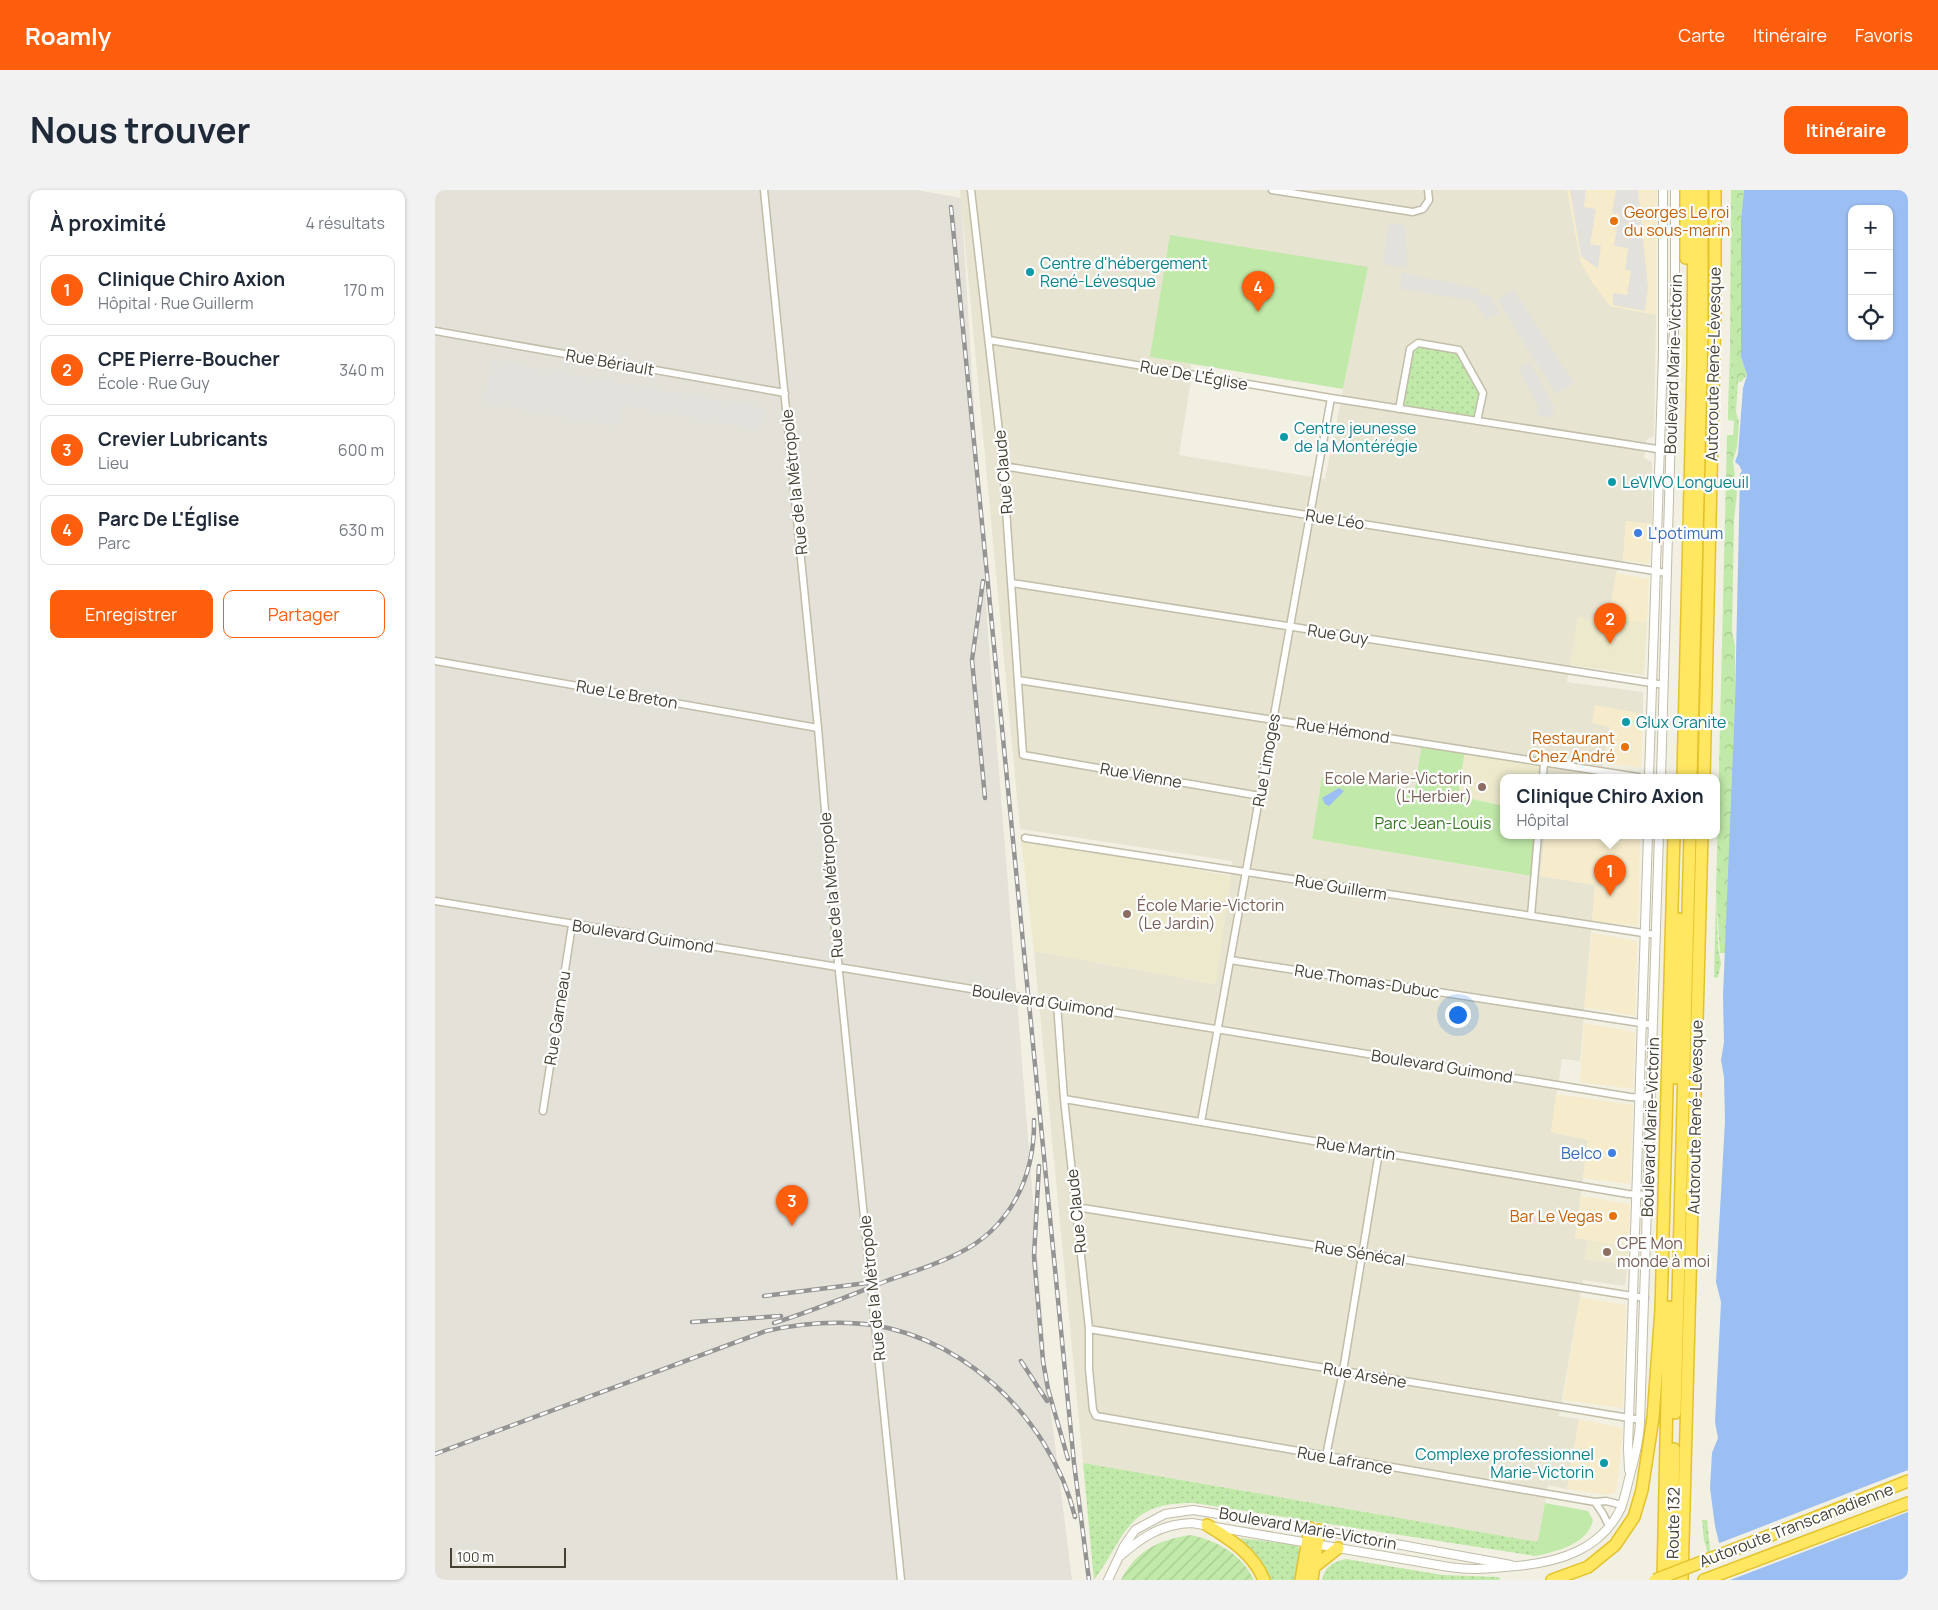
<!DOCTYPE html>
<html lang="fr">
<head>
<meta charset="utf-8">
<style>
	body { margin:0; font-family:Manrope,sans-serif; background:#f2f2f3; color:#1f2937 }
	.controls { position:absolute; right:15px; top:15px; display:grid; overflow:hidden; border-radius:10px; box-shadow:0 1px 4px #0004 }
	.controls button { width:45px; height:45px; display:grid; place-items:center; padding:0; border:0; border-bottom:1px solid #e0e1e3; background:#fff; color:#1f2937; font:25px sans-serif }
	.scale { position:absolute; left:15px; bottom:12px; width:116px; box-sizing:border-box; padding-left:5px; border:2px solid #444133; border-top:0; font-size:14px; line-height:18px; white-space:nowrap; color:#444133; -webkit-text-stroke:4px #fff; paint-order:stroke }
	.you { position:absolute; left:1022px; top:824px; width:18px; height:18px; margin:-12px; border:4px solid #fff; border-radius:50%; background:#1a73e8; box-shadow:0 0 0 8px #1a73e833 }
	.badge { display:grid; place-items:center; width:32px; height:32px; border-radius:50%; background:#ff5e0d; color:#fff; font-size:16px; font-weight:700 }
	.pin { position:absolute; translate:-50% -41px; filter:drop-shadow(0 1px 2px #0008) }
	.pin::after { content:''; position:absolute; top:26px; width:18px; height:15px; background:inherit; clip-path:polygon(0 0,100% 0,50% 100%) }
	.popup { position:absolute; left:1065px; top:584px; width:220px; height:65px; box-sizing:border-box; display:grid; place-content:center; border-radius:10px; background:#fff; filter:drop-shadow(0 1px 4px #0005); font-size:16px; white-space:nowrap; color:#747a83 }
	.popup b { font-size:19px; color:#1f2937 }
	.popup::after { content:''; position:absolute; left:50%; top:100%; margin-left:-10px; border:10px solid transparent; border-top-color:#fff }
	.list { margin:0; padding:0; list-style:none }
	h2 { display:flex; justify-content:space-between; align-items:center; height:65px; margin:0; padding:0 20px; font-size:21px }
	h2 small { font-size:16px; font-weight:400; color:#747a83 }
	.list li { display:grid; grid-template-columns:32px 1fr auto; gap:15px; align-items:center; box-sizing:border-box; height:70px; margin:0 10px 10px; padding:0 10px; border:1px solid #e0e1e3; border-radius:10px }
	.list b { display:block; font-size:19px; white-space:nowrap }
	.list p { margin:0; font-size:16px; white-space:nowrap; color:#747a83 }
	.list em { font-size:16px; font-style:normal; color:#747a83 }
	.actions { display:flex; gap:10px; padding:15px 20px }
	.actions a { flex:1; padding:11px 0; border:1px solid #ff5e0d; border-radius:10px; text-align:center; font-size:18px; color:#ff5e0d }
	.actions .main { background:#ff5e0d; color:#fff }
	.icon { flex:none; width:28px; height:28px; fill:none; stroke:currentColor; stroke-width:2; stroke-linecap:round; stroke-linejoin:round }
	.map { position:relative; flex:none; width:1473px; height:1390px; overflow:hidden; border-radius:10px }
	header { display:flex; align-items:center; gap:30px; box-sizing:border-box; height:70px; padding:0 25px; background:#ff5e0d; color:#fff }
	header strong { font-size:24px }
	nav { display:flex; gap:28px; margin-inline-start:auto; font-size:18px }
	.intro { display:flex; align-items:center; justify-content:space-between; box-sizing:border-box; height:120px; padding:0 30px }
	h1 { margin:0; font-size:35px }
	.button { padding:12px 22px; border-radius:10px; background:#ff5e0d; color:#fff; font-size:18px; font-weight:700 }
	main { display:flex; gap:30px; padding:0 30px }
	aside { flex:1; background:#fff; border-radius:10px; box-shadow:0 1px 4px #0004 }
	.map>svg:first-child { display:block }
</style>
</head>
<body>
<header>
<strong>Roamly</strong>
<nav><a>Carte</a><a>Itinéraire</a><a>Favoris</a></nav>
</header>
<div class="intro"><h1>Nous trouver</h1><a class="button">Itinéraire</a></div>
<main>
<aside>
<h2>À proximité<small>4 résultats</small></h2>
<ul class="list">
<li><span class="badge">1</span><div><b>Clinique Chiro Axion</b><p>Hôpital · Rue Guillerm</p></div><em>170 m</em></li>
<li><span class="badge">2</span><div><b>CPE Pierre-Boucher</b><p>École · Rue Guy</p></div><em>340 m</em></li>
<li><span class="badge">3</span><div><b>Crevier Lubricants</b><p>Lieu</p></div><em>600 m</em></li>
<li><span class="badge">4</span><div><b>Parc De L'Église</b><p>Parc</p></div><em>630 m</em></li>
</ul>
<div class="actions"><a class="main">Enregistrer</a><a>Partager</a></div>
</aside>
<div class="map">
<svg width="1473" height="1390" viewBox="0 0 1473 1390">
	<defs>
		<pattern id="grass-dots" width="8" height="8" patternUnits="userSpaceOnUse" patternTransform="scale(1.25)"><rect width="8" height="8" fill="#c1e9a9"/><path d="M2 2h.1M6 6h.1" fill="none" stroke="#a7c992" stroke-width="1.8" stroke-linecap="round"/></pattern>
		<pattern id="forest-crowns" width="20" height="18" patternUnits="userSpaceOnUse" patternTransform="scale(1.25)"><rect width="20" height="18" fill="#c1e9a9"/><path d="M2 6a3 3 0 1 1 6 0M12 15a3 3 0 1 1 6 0" fill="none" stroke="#a7c992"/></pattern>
		<pattern id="garden-furrows" width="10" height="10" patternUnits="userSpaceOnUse" patternTransform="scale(1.25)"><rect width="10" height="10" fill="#c1e9a9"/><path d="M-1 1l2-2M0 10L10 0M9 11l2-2" fill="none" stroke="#a7c992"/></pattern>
	</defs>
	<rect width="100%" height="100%" fill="#f2f0e3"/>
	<path fill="#e7e4d1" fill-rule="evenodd" d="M525,0H1132L1146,73L1175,116L1221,125L1219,246L1212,249L1209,268L1217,272V334L1191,331L1188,370L1181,383L1174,428L1159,426L1155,430L1143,427L1132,492L1208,502V524L1160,516L1175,536L1166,587H1106L987,553L981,600L887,587L877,649L1096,686L1100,645H1110L1105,686L1160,695L1145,871L1127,869L1116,942L1153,950L1140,1048L1153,1050L1150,1069L1193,1075L1190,1096L1148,1090L1124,1226L1144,1229L1132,1299L1113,1295L1103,1352L648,1273L599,761L780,794L797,671L585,639ZM933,77L890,289L744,265L756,190V174L715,167Z"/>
	<path fill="#f6eccc" d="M1132,0H1222L1221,125L1175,116L1157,92L1146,73Z
		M1191,331L1217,334L1214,374L1188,370Z
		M1181,383L1214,389L1212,433L1174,428Z
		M1160,515L1208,524L1206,577L1169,574L1175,537L1157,533Z
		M1110,645H1205L1203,736L1157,731L1160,695L1105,686Z
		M1157,743L1202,751L1200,826L1149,817Z
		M1149,833L1200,842L1198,899L1145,892Z
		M1121,904L1198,915L1195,994L1148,988L1153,950L1116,942Z
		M1146,1006L1195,1014L1193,1056L1140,1048Z
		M1145,1107L1190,1115L1191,1118L1188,1216L1186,1218L1128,1210Z
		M1144,1229L1188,1238L1182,1299L1179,1303L1172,1305L1132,1299Z"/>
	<path fill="#e4e1d8" d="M0,0H482L526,8L553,444L613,1199L637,1390H0Z"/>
	<path fill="#ece9cc" d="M1159,426L1212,433L1209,485L1135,475L1143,427L1155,430Z
		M1030,560L1107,573L1106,587H1069V616L1023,606Z
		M586,649L796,686L781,794L599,761Z
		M1153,1050L1193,1056V1075L1150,1069Z"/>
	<path fill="url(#grass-dots)" d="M983,153L1024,160L1048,203L1042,231L964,219L975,159Z
		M1295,158L1298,186L1303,191L1301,222H1293Z
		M1281,703L1283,757L1286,774L1283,787L1279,788Z
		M648,1273L1103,1352L1100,1366L759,1313C691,1312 692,1345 659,1390Z
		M1267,1330H1272L1277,1378L1269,1350Z
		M805,1348L862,1355L866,1361L861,1390H835L824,1369Z
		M911,1369L1008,1385L1064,1387L1065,1390H887C890,1376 898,1372 911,1369Z"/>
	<path fill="url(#forest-crowns)" d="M1296,0H1309L1306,29V167L1312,185L1306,192L1301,191L1298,186L1295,158Z
		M1293,222H1301L1304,232L1302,257L1298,271L1302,303L1299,329L1297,442L1300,455V512L1291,763H1285L1281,703L1292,245H1298L1299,231L1293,230Z"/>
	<path fill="#c1e9a9" d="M735,45L933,77L908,199L715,167Z
		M987,553L1030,560L1023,606L1069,616V645H1100L1097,686L877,649L887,587L980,600Z
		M1110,1313L1153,1321L1158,1330C1153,1354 1121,1362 1100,1366Z"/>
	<path fill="url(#garden-furrows)" d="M756,1345C783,1351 806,1364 819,1390H686C700,1361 725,1349 756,1345Z"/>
	<path fill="#e2e1dc" d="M1135,0H1151L1149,17L1161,19L1155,54L1166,56L1163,79L1146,66Z
		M1181,0H1203L1213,97L1210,121L1178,115V103L1192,105L1196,81L1190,80L1193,58L1179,56L1184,24L1177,23Z
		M953,33L970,35L973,78L948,75Z
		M967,83L1043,98L1044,103L1055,106L1065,123L1051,130L1039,111L965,99Z
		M1079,100L1139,193L1121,204L1062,110Z
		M56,170L329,218L326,240L195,217V213L189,212L184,237L49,213Z
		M1095,172L1119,217L1117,228L1102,226L1103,216L1083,178Z"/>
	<path fill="#9bbff3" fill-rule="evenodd" d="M1309,0H1473V1390H1293L1280,1336L1275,1298L1277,1263L1283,1248L1280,1232L1286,1112L1281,1092L1290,931L1289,887L1286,870L1289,852L1288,806L1300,512L1305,284L1307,281L1304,275L1300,272L1303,264L1308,198L1312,185L1306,167V29ZM1417,19H1454V146H1417Z
		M904,598L909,601L894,616L890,614L887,608Z"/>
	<path fill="#f2f0e3" d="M1473,1280V1322L1295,1390H1290L1282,1354Z"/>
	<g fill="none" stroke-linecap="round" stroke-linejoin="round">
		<g stroke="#c1bda8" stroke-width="9">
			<path id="minor" d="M329,0L383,538L402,762L466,1390
				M536,0L568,276L588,565L825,606
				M837,0L978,22L988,19L994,10L993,0
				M0,141L350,203
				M554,150L896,208L1235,261
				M964,219L975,159L983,153L1024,160L1048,203L1042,231
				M568,276L1232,383
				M577,393L1229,495
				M0,471L383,538
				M583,490L1203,587
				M1108,587L1109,571
				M590,648L1221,745
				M0,711L1195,907L1216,908
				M1096,726L1103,645
				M795,770L1218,835
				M622,814L629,909L654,1139V1179L658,1220L661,1226L1160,1312L1171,1311L1187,1315
				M629,909L1193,1004L1213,1005
				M108,921L137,735
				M766,932L896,208
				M641,1017L1210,1108
				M654,1139L1206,1230
				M891,1266L908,1181L944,962
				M1160,1312L1168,1324L1174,1336"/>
		</g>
		<g stroke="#c1bda8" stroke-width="10">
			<path id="tertiary" d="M1214,587L1228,165V0
				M1226,587L1240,101V0
				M1194,1280L1193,1258L1213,645
				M684,1367C707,1347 726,1334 757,1333L1014,1377C1042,1381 1055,1378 1082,1376C1124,1372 1166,1360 1186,1318C1190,1307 1192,1296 1195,1285C1200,1267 1204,1252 1205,1233L1224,645
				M673,1390L689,1356L700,1340L730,1324L758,1320L884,1340L1076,1375"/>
		</g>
		<g stroke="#e4c22b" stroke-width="14">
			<path id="motorway" d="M1251,0V68
				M1248,587L1258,174L1259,0
				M1256,587L1267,144V0
				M1269,587L1280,118V0
				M1240,888L1244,729
				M1240,1223L1255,645
				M772,1335C796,1350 818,1363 829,1390
				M1321,1351L1473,1291
				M879,1377L903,1358
				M866,1390L875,1338
				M877,1390L884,1340
				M1117,1390L1153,1377L1180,1355L1199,1327L1207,1300L1218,1228L1226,1120L1239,645
				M1228,1390L1234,1117
				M1236,1390L1239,1259
				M1247,1390L1267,645
				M1269,1390L1473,1313"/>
		</g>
		<use href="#minor" stroke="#fff" stroke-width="6"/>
		<use href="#tertiary" stroke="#fff" stroke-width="8"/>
		<use href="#motorway" stroke="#ffe761" stroke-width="11"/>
		<g stroke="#949494" stroke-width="4.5">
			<path id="rail" d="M516,17L639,1273L654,1390
				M548,391L537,470L550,608
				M604,976L599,1066L608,1171L613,1199L633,1269
				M329,1106L432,1093
				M257,1132L346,1126
				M339,1133C378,1121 416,1105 454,1090C477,1082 500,1075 522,1064C575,1039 600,987 599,930
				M586,1171L612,1211
				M0,1264L331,1141C358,1135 386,1132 414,1133C520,1136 616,1226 640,1327"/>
		</g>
		<use href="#rail" stroke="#fff" stroke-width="2.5" stroke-dasharray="8" stroke-linecap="butt"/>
		<g stroke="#e4c22b" stroke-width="14" stroke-linecap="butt">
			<path id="motorway-bridge" d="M1220,1390L1321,1351"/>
		</g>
		<use href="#motorway-bridge" stroke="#ffe761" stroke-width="11"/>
	</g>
	<g fill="#e8710a" stroke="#fff" stroke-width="2">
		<circle cx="1179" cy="31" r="5"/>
		<circle cx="1190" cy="557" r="5"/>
		<circle cx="1178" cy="1026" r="5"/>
	</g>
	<g fill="#0f9aa8" stroke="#fff" stroke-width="2">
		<circle cx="595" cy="82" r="5"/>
		<circle cx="849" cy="247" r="5"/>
		<circle cx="1177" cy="292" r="5"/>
		<circle cx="1191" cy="532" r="5"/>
		<circle cx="1169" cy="1273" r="5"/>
	</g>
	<g fill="#3f7fe0" stroke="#fff" stroke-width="2">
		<circle cx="1203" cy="343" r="5"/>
		<circle cx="1177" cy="963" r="5"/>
	</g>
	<g fill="#8d6e63" stroke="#fff" stroke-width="2">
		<circle cx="1047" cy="597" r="5"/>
		<circle cx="692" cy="724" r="5"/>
		<circle cx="1172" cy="1062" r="5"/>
	</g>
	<g text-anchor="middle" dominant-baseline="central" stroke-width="4.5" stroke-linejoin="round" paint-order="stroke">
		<g font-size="16" fill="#c56008" stroke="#fff" text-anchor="end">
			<text x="1189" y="22" text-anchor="start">Georges Le roi<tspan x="1189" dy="18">du sous-marin</tspan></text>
			<text x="1180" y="548">Restaurant<tspan x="1180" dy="18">Chez André</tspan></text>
			<text x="1168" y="1026">Bar Le Vegas</text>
		</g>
		<g font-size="16" fill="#0d838f" stroke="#fff" text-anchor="start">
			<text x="605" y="73">Centre d'hébergement<tspan x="605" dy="18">René-Lévesque</tspan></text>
			<text x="859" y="238">Centre jeunesse<tspan x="859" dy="18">de la Montérégie</tspan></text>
			<text x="1187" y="292">LeVIVO Longueuil</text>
			<text x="1201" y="532">Glux Granite</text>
			<text x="1159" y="1264" text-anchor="end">Complexe professionnel<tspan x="1159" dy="18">Marie-Victorin</tspan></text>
		</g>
		<g font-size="16" fill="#444133" stroke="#fff">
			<text transform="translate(175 172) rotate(10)">Rue Bériault</text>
			<text transform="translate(1238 174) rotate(-88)">Boulevard Marie-Victorin</text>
			<text transform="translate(1278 174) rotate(-89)">Autoroute René-Lévesque</text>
			<text transform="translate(759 185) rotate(10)">Rue De L'Église</text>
			<text transform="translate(568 282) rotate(-95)">Rue Claude</text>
			<text transform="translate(359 292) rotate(-96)">Rue de la Métropole</text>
			<text transform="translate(900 329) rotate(9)">Rue Léo</text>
			<text transform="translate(903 444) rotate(9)">Rue Guy</text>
			<text transform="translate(192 504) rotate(10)">Rue Le Breton</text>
			<text transform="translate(908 540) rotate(9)">Rue Hémond</text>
			<text transform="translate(831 570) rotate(-80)">Rue Limoges</text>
			<text transform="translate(706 585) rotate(10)">Rue Vienne</text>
			<text transform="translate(396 695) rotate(-95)">Rue de la Métropole</text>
			<text transform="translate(906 697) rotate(9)">Rue Guillerm</text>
			<text transform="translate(208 746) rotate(9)">Boulevard Guimond</text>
			<text transform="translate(932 791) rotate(9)">Rue Thomas-Dubuc</text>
			<text transform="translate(608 811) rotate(9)">Boulevard Guimond</text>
			<text transform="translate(122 828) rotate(-81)">Rue Garneau</text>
			<text transform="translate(1007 876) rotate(9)">Boulevard Guimond</text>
			<text transform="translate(1260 927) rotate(-89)">Autoroute René-Lévesque</text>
			<text transform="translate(1215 937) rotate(-88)">Boulevard Marie-Victorin</text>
			<text transform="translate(921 958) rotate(9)">Rue Martin</text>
			<text transform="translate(641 1021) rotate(-96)">Rue Claude</text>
			<text transform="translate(925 1063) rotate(9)">Rue Sénécal</text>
			<text transform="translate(437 1098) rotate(-96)">Rue de la Métropole</text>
			<text transform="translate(930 1185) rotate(10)">Rue Arsène</text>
			<text transform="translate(910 1270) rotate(10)">Rue Lafrance</text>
			<text transform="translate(1238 1333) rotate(-89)">Route 132</text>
			<text transform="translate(1361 1335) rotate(-21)">Autoroute Transcanadienne</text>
			<text transform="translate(873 1338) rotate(10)">Boulevard Marie-Victorin</text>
		</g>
		<g font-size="16" fill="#366cbe" stroke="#fff" text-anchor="start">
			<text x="1213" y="343">L'potimum</text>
			<text x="1167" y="963" text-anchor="end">Belco</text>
		</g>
		<g font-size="16" fill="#785e54" stroke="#fff" text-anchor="start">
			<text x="1037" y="588" text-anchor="end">Ecole Marie-Victorin<tspan x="1037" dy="18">(L'Herbier)</tspan></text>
			<text x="702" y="715">École Marie-Victorin<tspan x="702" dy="18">(Le Jardin)</tspan></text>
			<text x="1182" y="1053">CPE Mon<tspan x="1182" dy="18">monde à moi</tspan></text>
		</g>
		<g font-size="16" fill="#357824" stroke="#fff">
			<text x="998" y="633">Parc Jean-Louis</text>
		</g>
	</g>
</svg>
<div class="controls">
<button>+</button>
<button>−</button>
<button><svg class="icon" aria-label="locate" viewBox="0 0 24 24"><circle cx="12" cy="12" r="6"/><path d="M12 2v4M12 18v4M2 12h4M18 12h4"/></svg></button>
</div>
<div class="scale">100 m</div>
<div class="you"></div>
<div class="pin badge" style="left:1175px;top:706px">1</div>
<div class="popup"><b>Clinique Chiro Axion</b>Hôpital</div>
<div class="pin badge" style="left:1175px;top:454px">2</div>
<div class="pin badge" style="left:357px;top:1036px">3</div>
<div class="pin badge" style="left:823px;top:122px">4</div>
</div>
</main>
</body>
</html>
